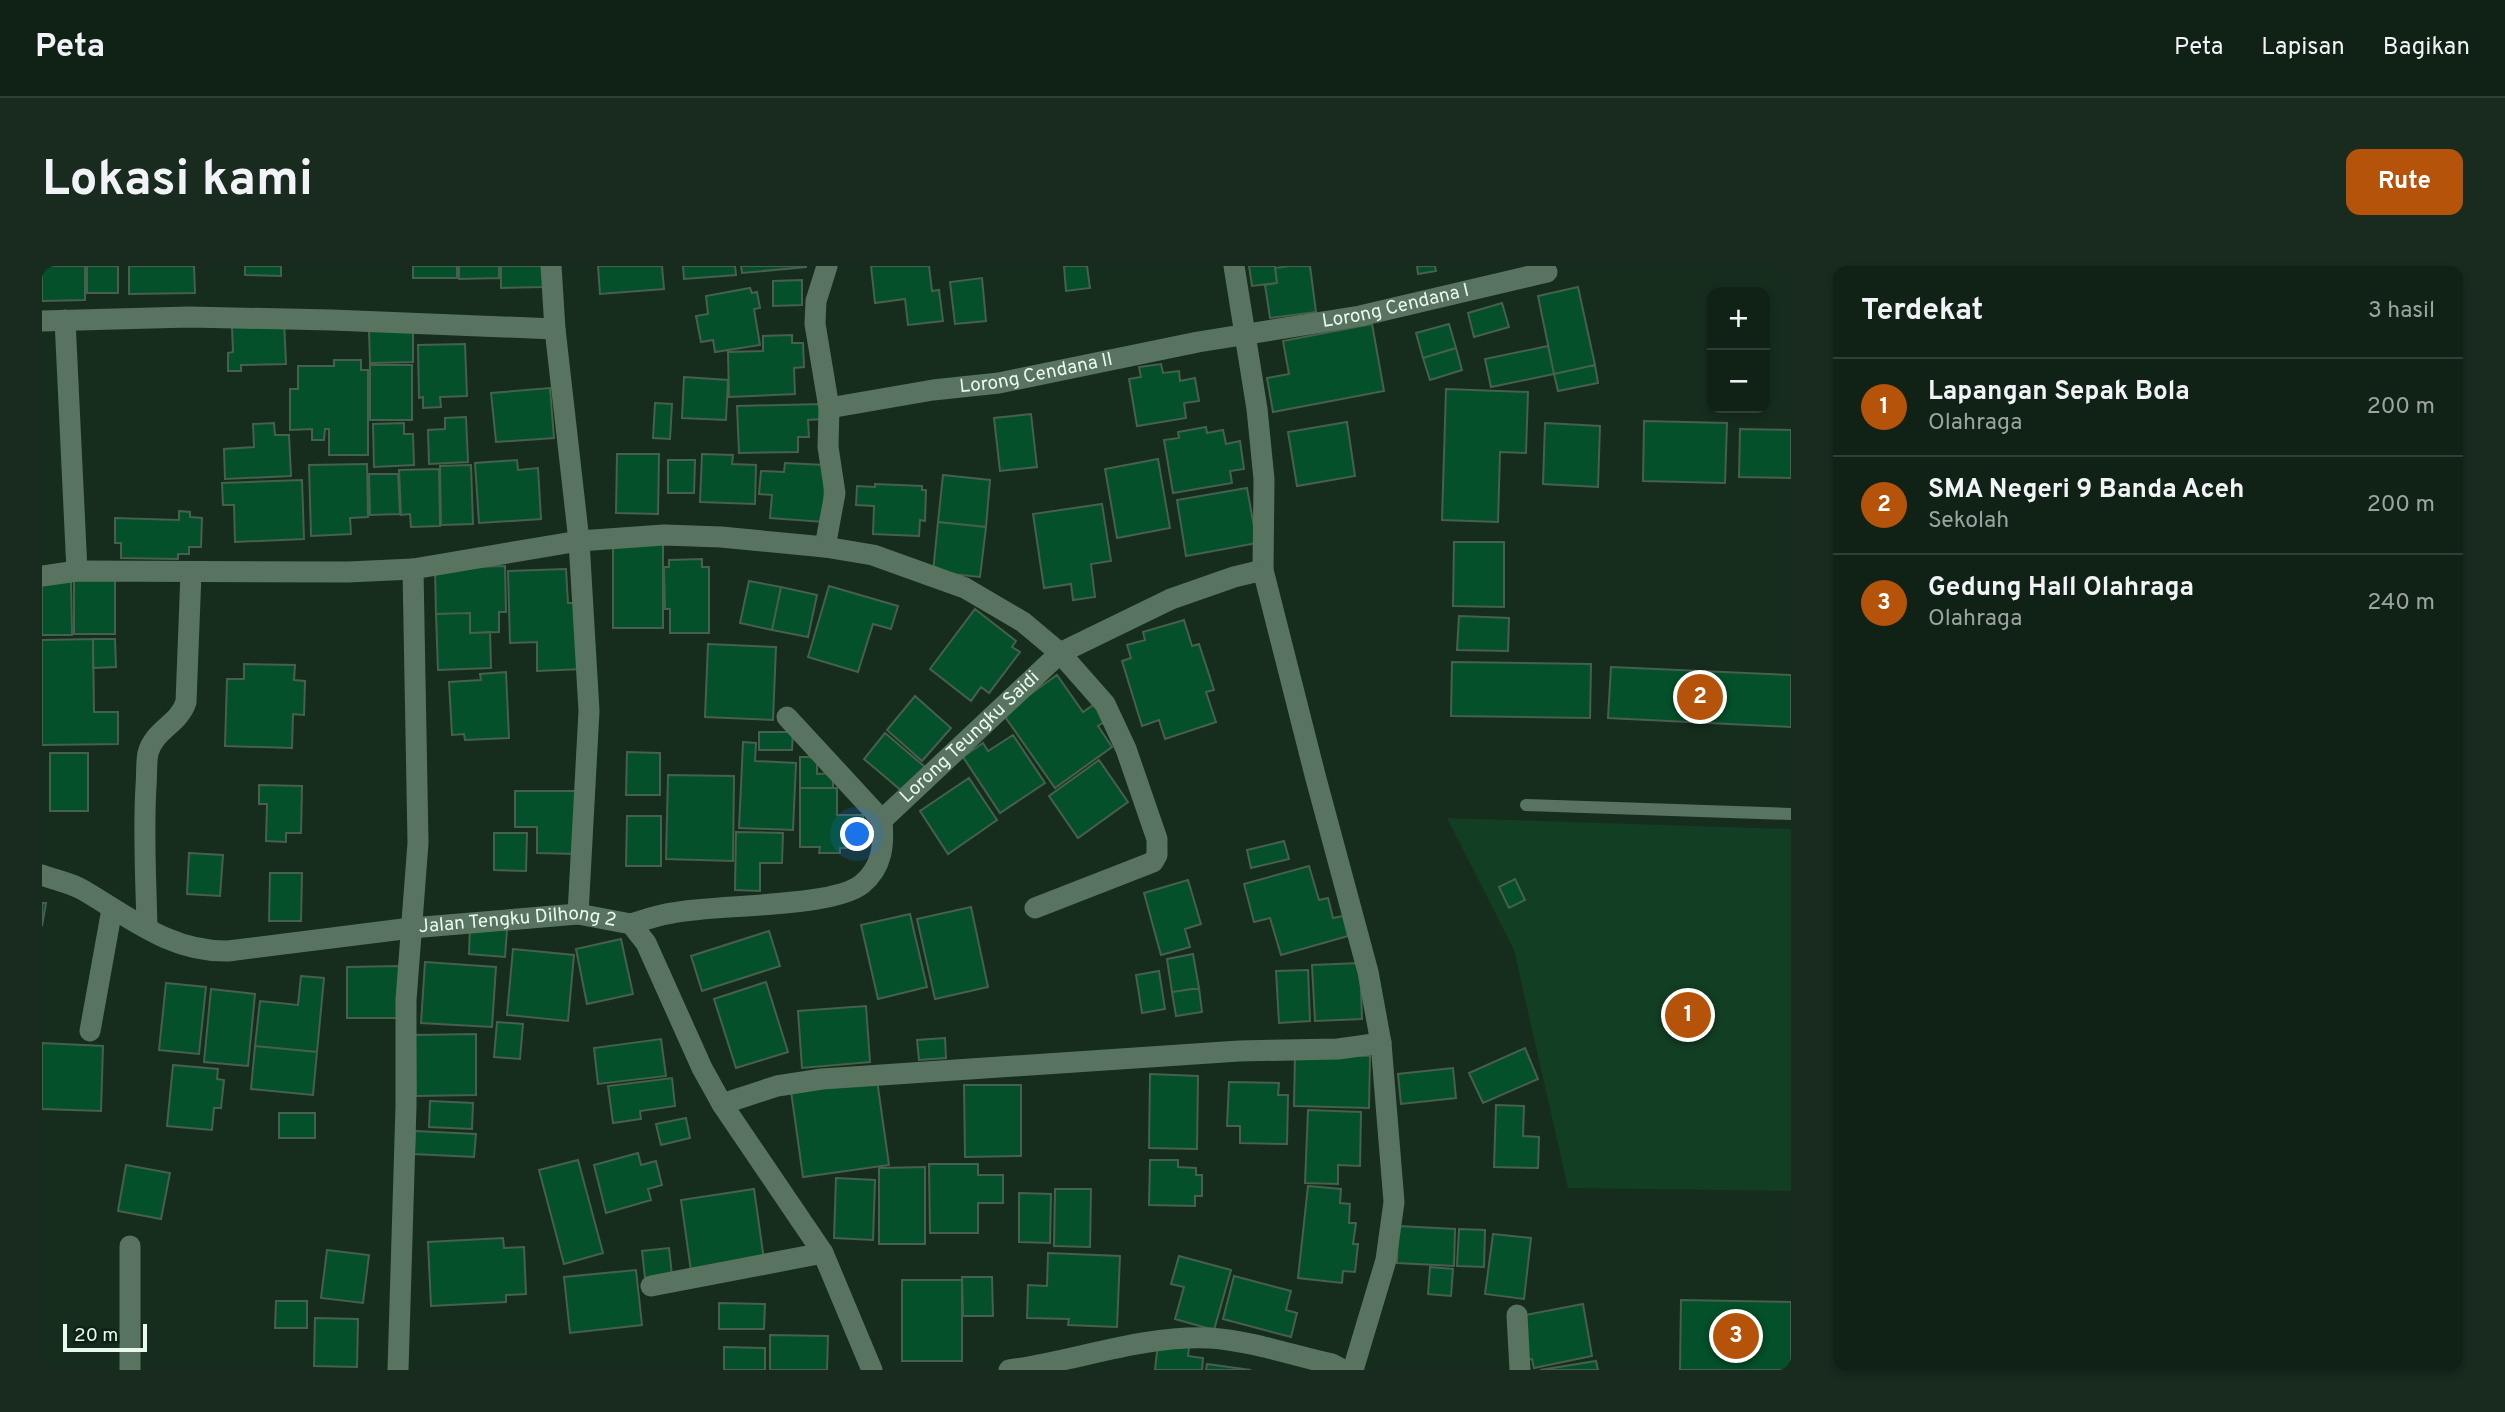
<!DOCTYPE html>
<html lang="id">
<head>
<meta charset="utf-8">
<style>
	body { margin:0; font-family:Overpass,sans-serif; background:#192a1f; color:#f1f3f6 }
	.controls { position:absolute; right:21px; top:21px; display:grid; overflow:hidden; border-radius:14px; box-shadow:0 4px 10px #0003 }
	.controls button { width:63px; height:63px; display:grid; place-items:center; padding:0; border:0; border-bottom:2px solid #303f35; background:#102216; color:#f1f3f6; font:35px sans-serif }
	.scale { position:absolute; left:21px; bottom:18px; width:84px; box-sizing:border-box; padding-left:7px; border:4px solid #eaf9ee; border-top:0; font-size:19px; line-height:24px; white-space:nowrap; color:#eaf9ee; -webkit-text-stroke:5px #0c2314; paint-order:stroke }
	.you { position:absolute; left:816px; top:569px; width:24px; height:24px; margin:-18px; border:5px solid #fff; border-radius:50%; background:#1a73e8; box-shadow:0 0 0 10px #1a73e833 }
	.badge { display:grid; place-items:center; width:46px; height:46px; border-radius:50%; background:#b45309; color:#fff; font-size:23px; font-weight:700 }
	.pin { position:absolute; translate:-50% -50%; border:4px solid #fff; box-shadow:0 2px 7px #0006 }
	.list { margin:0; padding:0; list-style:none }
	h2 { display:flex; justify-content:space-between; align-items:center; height:91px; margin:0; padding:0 28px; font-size:30px }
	h2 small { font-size:23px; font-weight:400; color:#9ca4a1 }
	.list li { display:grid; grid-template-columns:46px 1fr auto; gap:21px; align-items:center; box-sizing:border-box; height:98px; padding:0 28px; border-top:2px solid #303f35 }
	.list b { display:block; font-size:26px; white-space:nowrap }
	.list p { margin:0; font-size:23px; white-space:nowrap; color:#9ca4a1 }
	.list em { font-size:23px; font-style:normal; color:#9ca4a1 }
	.map { position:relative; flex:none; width:1749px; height:1104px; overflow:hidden; border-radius:14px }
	header { display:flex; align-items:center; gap:42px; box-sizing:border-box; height:98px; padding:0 35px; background:#102216; border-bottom:2px solid #303f35 }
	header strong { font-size:33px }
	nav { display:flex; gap:38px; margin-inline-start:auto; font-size:24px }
	.intro { display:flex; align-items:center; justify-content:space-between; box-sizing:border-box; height:168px; padding:0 42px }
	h1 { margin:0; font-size:49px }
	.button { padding:18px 32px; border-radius:14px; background:#b45309; color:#fff; font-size:24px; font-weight:700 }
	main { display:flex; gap:42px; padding:0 42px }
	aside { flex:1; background:#102216; border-radius:14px; box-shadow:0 4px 10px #0003 }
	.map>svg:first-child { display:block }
</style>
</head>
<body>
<header>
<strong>Peta</strong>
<nav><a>Peta</a><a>Lapisan</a><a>Bagikan</a></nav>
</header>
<div class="intro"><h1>Lokasi kami</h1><a class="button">Rute</a></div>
<main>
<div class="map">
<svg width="1749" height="1104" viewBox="0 0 1749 1104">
	<rect width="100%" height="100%" fill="#162d1e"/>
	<path fill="#123e24" d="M1405,552L1749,563V925L1526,922L1472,684Z"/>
	<path fill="#04502a" stroke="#465f4e" stroke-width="2" d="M0,0H43V34L0,35Z
		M45,0H76V27H45Z
		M87,0H152L153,27L87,28Z
		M203,0H239V10L203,9Z
		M371,0H415V12H371Z
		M417,0H457V12L417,13Z
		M459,0H501V21L459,22Z
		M556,0H620L622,23L558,28Z
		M641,0H693L694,9L642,13Z
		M699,0H764V1L700,7Z
		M829,0H887L890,25L897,24L901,55L866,59L863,33L833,37Z
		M1022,0H1045L1048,22L1024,25Z
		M1207,0H1233L1235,17L1210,20Z
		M1247,0H1268L1274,46L1228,52L1223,19L1235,17L1233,2Z
		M1375,0H1393L1394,5L1376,8Z
		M940,12L944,55L913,58L908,16Z
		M760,14V39L731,40V15Z
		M1536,21L1553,99L1512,108L1496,30Z
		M708,22L710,27L715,26L718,42L712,43L718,79L673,86L671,74L659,76L654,50L666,48L664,30Z
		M1460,37L1467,61L1432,71L1426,47Z
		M242,54L244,98L199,99V105H186V87L191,86L190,61Z
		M1330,58L1342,125L1231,146L1225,112L1247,108L1241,75Z
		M1407,58L1414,82L1381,92L1374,67Z
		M327,64H371V96L328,97Z
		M750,69V77H761L762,101L752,102L753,128L687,131L686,86L721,85V70Z
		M423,78L425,130L398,131L399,141L381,142V131L377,132L376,79Z
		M1506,80L1512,108L1449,121L1443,93Z
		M1414,82L1420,104L1388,114L1381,92Z
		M292,94H319V104H326V189H287V163H283L282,174H270V163L248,164V123H256V100H292Z
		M1119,98L1121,107L1137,105L1138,115L1153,112L1157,135L1142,137L1144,152L1095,160L1087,113L1099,111L1097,101Z
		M328,99H370V154H328Z
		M1553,99L1556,117L1516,125L1512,108Z
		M642,111L686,114L684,154L640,152Z
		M508,122L512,172L454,176L449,127Z
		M1404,123L1486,126L1484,187L1458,186L1456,256L1400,254Z
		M613,137L630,138L628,173L611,172Z
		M779,138L780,153L766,154L767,171H756V186L697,187L695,140Z
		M989,148L995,201L958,205L952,152Z
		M424,151L426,196L387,198L386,164L403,163V152Z
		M1602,155L1685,157L1683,217L1601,215Z
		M1305,156L1313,210L1255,220L1246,166Z
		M232,157L233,169H247L249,210L183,213L182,183L212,181L211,158Z
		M362,157V168H371L372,199L332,201L331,158Z
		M1503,157L1558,160L1556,221L1501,218Z
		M1164,161L1165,167L1181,164L1184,178L1198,175L1202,203L1188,205L1190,217L1131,227L1122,174L1137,172L1136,166Z
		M1698,163L1749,164V212L1697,211Z
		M575,188H617L616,248L574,247Z
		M660,188L691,189L690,198L714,199L713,238L658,236Z
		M1116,193L1128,262L1075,272L1063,203Z
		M475,194L476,204L496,202L499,253L437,257L433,197Z
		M626,194H653L652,227H626Z
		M743,197L783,199L782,256L728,252L730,229L717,228L719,205L742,206Z
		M325,198L326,251L308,252L309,268L269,270L267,199Z
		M429,199L431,258L399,259L398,200Z
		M397,203L398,260L369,261L368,248L359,249L357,204Z
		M327,208H356L358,248L328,249Z
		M901,209L948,214L944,261L896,256Z
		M260,214L262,273L193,276L192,239H181L180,217Z
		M833,218L880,220V224H884L883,255L878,254L877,270L831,268L832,240L814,239L815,220L833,221Z
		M1205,222L1215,277L1144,290L1135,234Z
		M1060,238L1069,295L1049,298L1053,331L1031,334L1029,318L1002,322L991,248Z
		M137,245L148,246V251L160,252L159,281H147V288H136V293L79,292V277H73V252L137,254Z
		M896,256L944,261L938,311L891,306Z
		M571,275H621V362H571Z
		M1412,276H1462V341L1411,340Z
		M660,293V301H667V367H628V343H623L622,301H627V294Z
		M463,300L464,346H457V366L428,367V347L394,348L393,302Z
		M524,303L526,337H538L541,403L495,405V376L468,377L466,305Z
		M73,313V368H32V314Z
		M0,314H29L30,369H0Z
		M707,315L739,321L730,364L698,357Z
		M787,320L856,340L849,363L831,358L816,406L766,391Z
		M739,321L775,329L766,371L730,364Z
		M933,343L974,375L970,381L978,386L947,427L939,421L929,435L888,403Z
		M428,347V367L448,366L449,402L396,404L394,348Z
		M1417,350L1467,352L1466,385L1415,384Z
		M1142,354L1150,380L1157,378L1172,424L1164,426L1174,456L1123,473L1117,454L1100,460L1080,395L1089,392L1085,379L1103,374L1101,366Z
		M51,373L52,446H76V478L0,479V374Z
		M51,373H73L74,401L51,402Z
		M666,378L734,381L731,454L663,451Z
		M1410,396L1549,398L1548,452L1409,450Z
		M202,398L253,399L252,414L263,415L262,449L251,448L250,482L183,480L185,413H202Z
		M1569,401L1749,409V461L1566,452Z
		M464,406L467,472L423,474L422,468L410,469L407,416L439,414L438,408Z
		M1015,409L1041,446L1057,435L1068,452L1056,460L1070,481L1013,522L961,448Z
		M873,430L909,462L880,495L845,464Z
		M717,466H751L750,484H717Z
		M843,467L883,501L861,526L822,493Z
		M971,469L1003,517L958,547L921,491L941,477L946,485Z
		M701,476L714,477L713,495L754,497L751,564L697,562Z
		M585,486L618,487V529H584Z
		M8,487H46V545H8Z
		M758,491H775V508L791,507V522H758Z
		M1057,494L1086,536L1036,572L1007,530Z
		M626,509L692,510L691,595L624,593Z
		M927,512L955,554L906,588L878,545Z
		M217,519L260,520L259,567H244V576L224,575L225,538H217Z
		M758,522H795V549H821V582H798V587H777L778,581H758Z
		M473,525H536L535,588L495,587V561H473Z
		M585,550H619V600H584Z
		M694,566L741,567L740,597H718V625L693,624Z
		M452,567H485L484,605L452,604Z
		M1242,575L1247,593L1209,602L1205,584Z
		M147,587L181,589L178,630L145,628Z
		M1267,600L1277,634L1286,632L1291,652L1301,650L1306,670L1239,689L1228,652L1212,656L1202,618Z
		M228,607H260L259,655H227Z
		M1473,613L1483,634L1467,642L1457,621Z
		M1146,614L1159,658L1143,663L1148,681L1119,689L1102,627Z
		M0,637H4L0,660Z
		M929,641L946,721L893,733L875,653Z
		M868,648L885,721L836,733L819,659Z
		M428,661L465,664L463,691L427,688Z
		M727,665L738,700L660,725L649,690Z
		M579,673L591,728L545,738L534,683Z
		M471,683L532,689L526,755L465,749Z
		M1151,688L1157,722L1130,726L1125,693Z
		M383,696L454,701L450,761L379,757Z
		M1318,697L1320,753L1273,755L1270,699Z
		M358,700L359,752H305V701Z
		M1266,704L1268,755L1237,757L1234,705Z
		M1117,705L1123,743L1100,747L1094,709Z
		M259,710L282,712L275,786L213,780L218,735L256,739Z
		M724,716L746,786L694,802L672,733Z
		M124,717L164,721L157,788L117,784Z
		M1157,722L1160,746L1134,750L1130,726Z
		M169,723L213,728L206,800L162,796Z
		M824,740L828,796L760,802L756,745Z
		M455,756L481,758L478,793L452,791Z
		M434,768V829L374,830L373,769Z
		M903,772L904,792L877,794L875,774Z
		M619,773L624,810L556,818L552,782Z
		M0,777L61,780L59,845L0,843Z
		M213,780L275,786L271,829L209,823Z
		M1483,782L1496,813L1441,837L1427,807Z
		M1253,787L1328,790L1327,842L1252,840Z
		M131,799L176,803L175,813L182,814L179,842H172L170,864L125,860Z
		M1411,802L1414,832L1359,838L1356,808Z
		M1108,808L1156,810L1155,883L1107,882Z
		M630,812L633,840L598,845L599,853L571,857L566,820Z
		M835,814L847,899L761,911L749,825Z
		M1187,816L1237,817L1236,829H1246L1245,878L1198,877V860H1185Z
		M922,819H979V890L923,891Z
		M388,835L431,837L430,863L387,861Z
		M1454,839L1482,840L1481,870L1497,871L1496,902L1452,901Z
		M1266,844L1319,846L1318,900L1296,899V918L1263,917Z
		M237,847H273V872H237Z
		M644,852L648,872L619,879L614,858Z
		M373,865L434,868L432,891L372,888Z
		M596,887L599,899L614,895L620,919L606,923L609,934L564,947L552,899Z
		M536,894L561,987L522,998L497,904Z
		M1108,894H1136V901L1154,902V909H1160V930H1153V940L1107,939Z
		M887,898H936V909H961V937H936V967H888Z
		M84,899L128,907L119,953L76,945Z
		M883,901V978H837V902Z
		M794,912L833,914L831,974L792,972Z
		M1266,920L1299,923L1298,937L1308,938L1307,957H1314L1311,978H1316L1313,1006L1301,1005L1300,1017L1256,1012Z
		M712,923L722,994L649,1005L639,934Z
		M1013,923H1049L1048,981L1012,980Z
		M977,927L1009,928L1008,977L977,976Z
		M1356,960L1413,963L1412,1000L1355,997Z
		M1417,963L1443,964L1442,1001L1415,1000Z
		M1451,968L1489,972L1482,1033L1443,1028Z
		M461,972L462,982L482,981L484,1028L464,1029V1036L389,1040L386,976Z
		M627,982L630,1009L603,1012L600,985Z
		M285,984L327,989L321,1037L279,1032Z
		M1006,987L1078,990L1075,1061L1026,1059L1027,1053L985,1052L986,1019L1005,1020Z
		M1137,990L1189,1004L1172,1064L1133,1053L1142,1021L1129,1018Z
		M1388,1001L1411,1003L1409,1030L1386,1028Z
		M594,1004L600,1059L528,1067L522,1011Z
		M1192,1010L1249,1025L1244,1044L1255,1047L1249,1071L1181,1053Z
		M920,1011H950L951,1050H921Z
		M860,1014H920V1095H860Z
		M1639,1034L1749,1036V1104H1638Z
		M234,1035H265V1062H233Z
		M677,1037L723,1038L722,1063H677Z
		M1541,1038L1550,1090L1492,1102L1490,1093L1483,1094V1049Z
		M273,1052L316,1053L315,1101L272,1100Z
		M728,1069L786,1070L785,1104H728Z
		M1116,1077L1147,1081L1146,1090L1161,1092L1160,1104H1113Z
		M682,1081L723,1082V1104H682Z
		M1554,1095L1556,1104H1498Z
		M1165,1098L1209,1104H1164Z"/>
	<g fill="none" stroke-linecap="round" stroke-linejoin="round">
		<path stroke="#597361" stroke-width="12" d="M1484,539L1749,548"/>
		<g stroke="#597361" stroke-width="21">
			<path d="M509,0L513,63L537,275L547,445L536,648"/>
			<path d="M1192,0L1215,143L1222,213L1221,304L1273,509L1326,706L1339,777L1352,936L1344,994L1311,1104"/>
			<path d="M23,54L35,305"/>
			<path d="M0,55L147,51L290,54L513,63"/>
			<path id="s1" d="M787,142L891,124L957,117L1156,76L1318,50L1505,6"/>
			<path d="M783,281L793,227L786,181L787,142L773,58L774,35L785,0"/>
			<path d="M0,310L35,305L306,306L371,303L537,275L622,269L679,271L783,281L831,289L923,322L981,356L1018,387L1063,438L1084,483L1115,573V589L1111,596L993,642"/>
			<path d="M745,451L840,554"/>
			<path id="s2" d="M589,658C602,654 616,649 630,647C673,638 791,642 820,618C841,601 842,578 840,554L1018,387L1129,333L1192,311L1221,304"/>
			<path d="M105,662C104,614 101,567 104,520C105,509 104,497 106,487C112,464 137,458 144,436L149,307"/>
			<path d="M48,765L70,643"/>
			<path d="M680,838L735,820L780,813L1197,785L1296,783L1339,777"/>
			<path d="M609,1020L781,987"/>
			<path d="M1475,1049L1478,1104"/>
			<path d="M88,1104V980"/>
			<path d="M356,1104L364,840V734L376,577L371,303"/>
			<path d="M967,1104C1034,1095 1100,1069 1168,1072C1210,1075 1249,1089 1290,1098L1301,1104"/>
		</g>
		<path stroke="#597361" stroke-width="21" id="s3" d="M0,609C13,614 29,617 41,624C89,652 128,686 186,685L369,662L536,648L589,658L604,677L660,802L680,838L781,987L830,1104"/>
	</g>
	<g text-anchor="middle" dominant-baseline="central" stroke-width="7" stroke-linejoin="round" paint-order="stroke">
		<g font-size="19" fill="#eaf9ee" stroke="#0c2314">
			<text stroke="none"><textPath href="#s1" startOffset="576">Lorong Cendana I</textPath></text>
			<text stroke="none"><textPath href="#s1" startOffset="210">Lorong Cendana II</textPath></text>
			<text stroke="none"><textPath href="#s2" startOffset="427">Lorong Teungku Saidi</textPath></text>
			<text stroke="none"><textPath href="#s3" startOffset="495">Jalan Tengku Dilhong 2</textPath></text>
		</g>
	</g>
</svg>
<div class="controls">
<button>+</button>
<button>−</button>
</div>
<div class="scale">20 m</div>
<div class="you"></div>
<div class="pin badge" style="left:1646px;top:749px">1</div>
<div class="pin badge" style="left:1658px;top:431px">2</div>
<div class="pin badge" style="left:1694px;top:1070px">3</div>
</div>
<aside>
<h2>Terdekat<small>3 hasil</small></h2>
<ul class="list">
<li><span class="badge">1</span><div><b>Lapangan Sepak Bola</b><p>Olahraga</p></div><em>200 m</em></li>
<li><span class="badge">2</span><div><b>SMA Negeri 9 Banda Aceh</b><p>Sekolah</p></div><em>200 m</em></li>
<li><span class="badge">3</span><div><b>Gedung Hall Olahraga</b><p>Olahraga</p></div><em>240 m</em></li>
</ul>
</aside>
</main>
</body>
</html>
